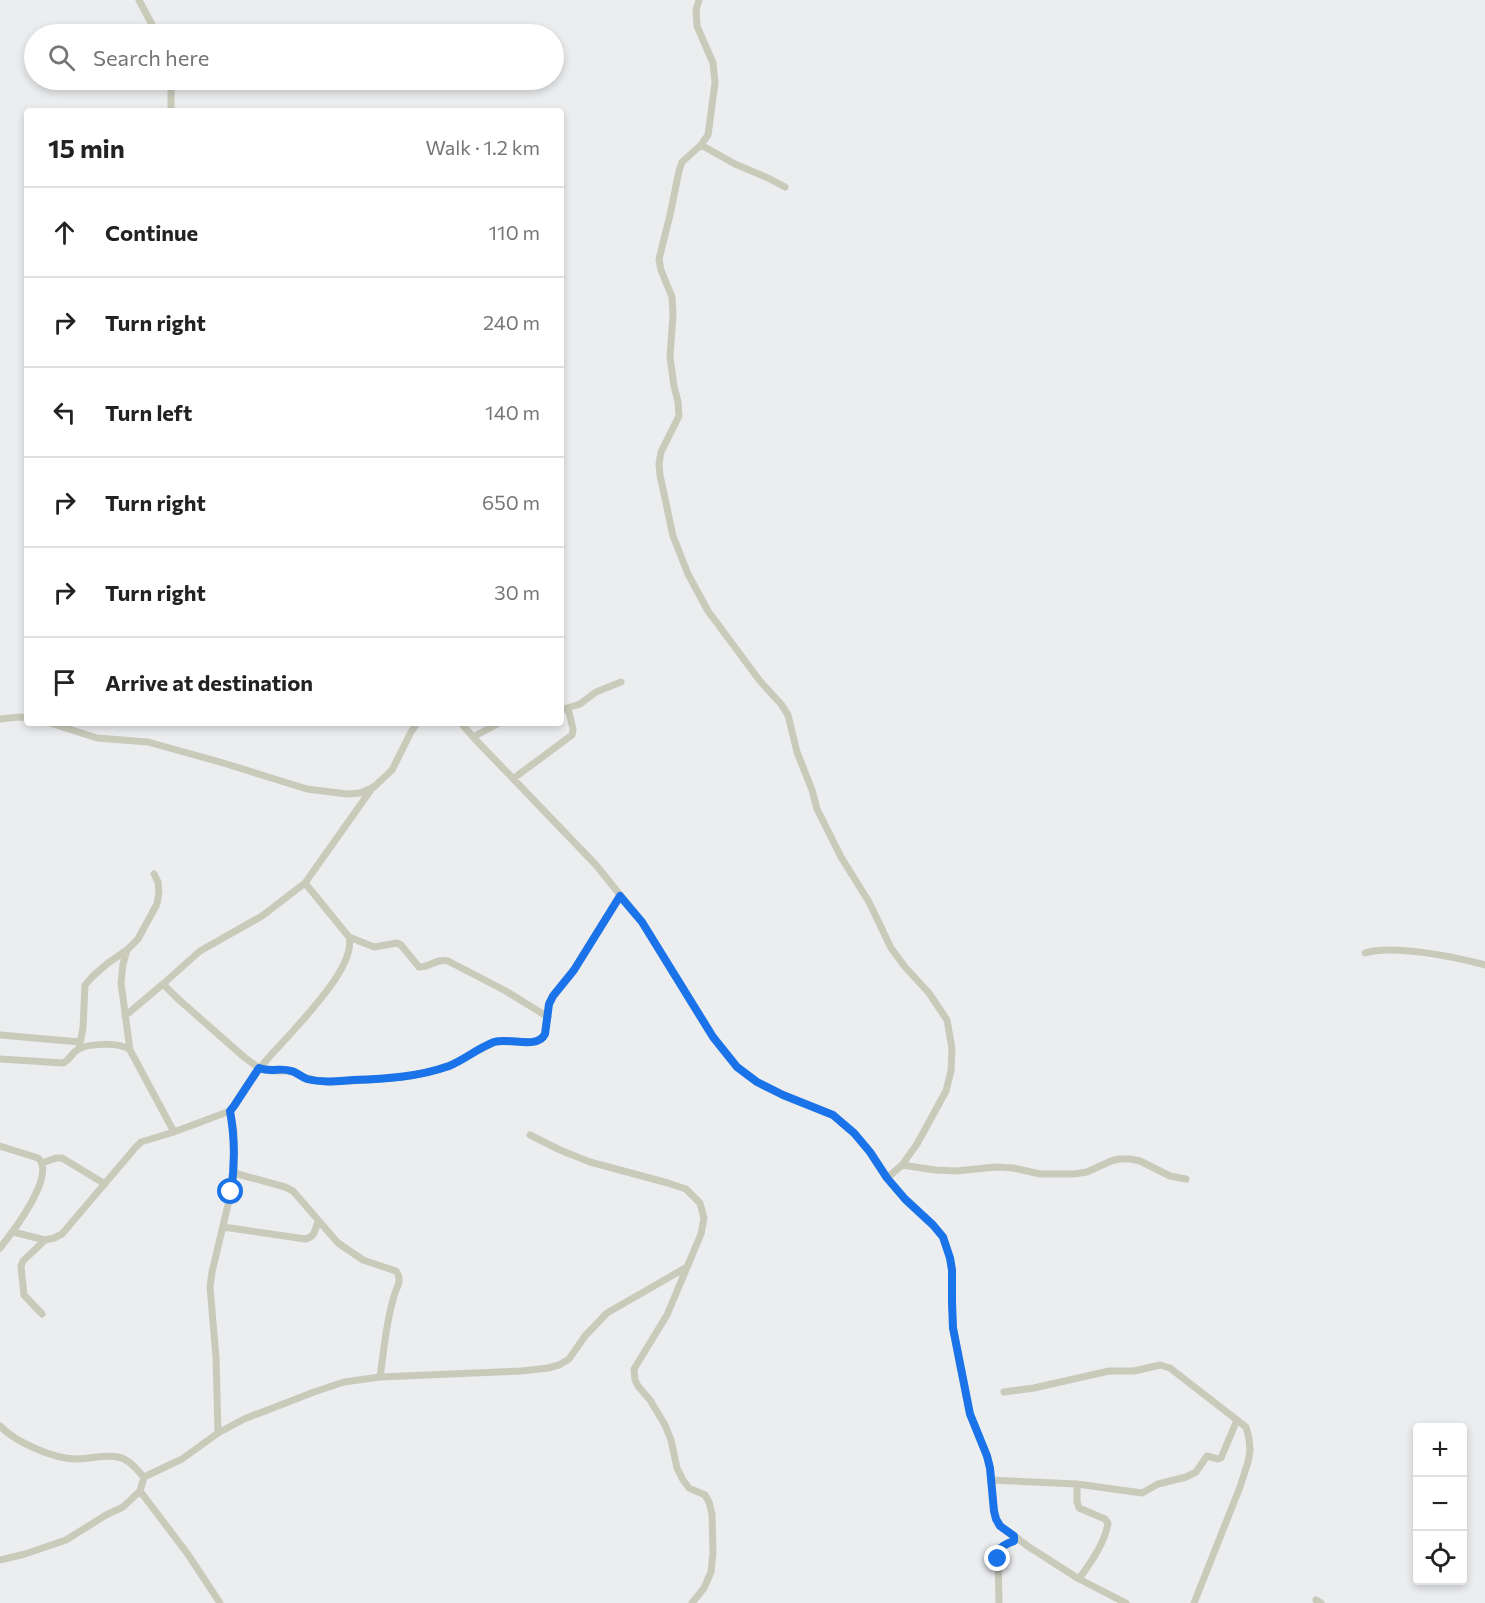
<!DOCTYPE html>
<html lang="en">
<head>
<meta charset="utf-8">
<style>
	body { margin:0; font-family:Commissioner,sans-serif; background:#f2f2f2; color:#222 }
	.controls { position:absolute; right:18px; bottom:18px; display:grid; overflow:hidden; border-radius:6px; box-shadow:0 3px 9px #0003 }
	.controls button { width:54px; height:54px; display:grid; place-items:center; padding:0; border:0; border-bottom:2px solid #e0e0e0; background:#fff; color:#222; font:30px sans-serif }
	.stop { position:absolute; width:18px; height:18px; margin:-14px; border:4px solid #1a73e8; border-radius:50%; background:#fff }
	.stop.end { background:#1a73e8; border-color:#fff; box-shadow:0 2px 6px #0008 }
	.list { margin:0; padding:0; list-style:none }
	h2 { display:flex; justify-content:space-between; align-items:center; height:78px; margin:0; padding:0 24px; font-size:26px }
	h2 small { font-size:20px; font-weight:400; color:#767676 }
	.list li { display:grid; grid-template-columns:39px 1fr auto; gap:18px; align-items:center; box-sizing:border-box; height:90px; padding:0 24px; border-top:2px solid #e0e0e0 }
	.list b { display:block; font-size:22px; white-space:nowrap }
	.list em { font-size:20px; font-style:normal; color:#767676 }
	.icon { flex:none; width:33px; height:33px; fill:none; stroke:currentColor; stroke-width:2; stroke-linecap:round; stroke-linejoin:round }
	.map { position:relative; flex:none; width:1485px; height:1603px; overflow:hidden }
	.search { position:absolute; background:#fff; box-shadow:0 3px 9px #0003; left:24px; top:24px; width:540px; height:66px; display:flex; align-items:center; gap:15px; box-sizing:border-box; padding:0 21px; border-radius:33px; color:#767676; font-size:22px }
	.panel { position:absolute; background:#fff; box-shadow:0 3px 9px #0003; left:24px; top:108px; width:540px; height:618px; border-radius:6px }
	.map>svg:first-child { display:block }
</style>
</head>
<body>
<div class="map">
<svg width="1485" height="1603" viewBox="0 0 1485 1603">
	<rect width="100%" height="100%" fill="#ecedef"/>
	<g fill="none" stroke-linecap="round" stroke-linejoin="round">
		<path stroke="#cacabb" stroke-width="7" d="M139,0L157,34
			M699,0L696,10L697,26L713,63L715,83L708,135L701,145L682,162L679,171L670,215L659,259L661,270L672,297L673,315L670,357L674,386L678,402L679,416L661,452L659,464L660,475L673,536L688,574L708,611L760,681L781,704L788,715L797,752L812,790L817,809L841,857L869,902L891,948L905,967L929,993L947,1020L952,1049L951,1071L946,1091L917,1144L902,1165L887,1178
			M171,80V111
			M701,145L735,164L768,178L785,187
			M561,710L580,704L596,692L621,682
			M0,719L19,717L27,718
			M50,723L97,738L148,742L220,762L307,789L347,794L360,793L374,787L392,770L411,732L417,723
			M461,723L473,737L596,865L642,922L713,1037L737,1067L757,1082L783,1095L833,1115L854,1133L870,1152L887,1178L905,1199L933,1225L943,1237L950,1258L952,1270V1302L953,1328L959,1362L970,1414L987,1456L990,1468L994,1511L996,1519L1001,1526L1029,1547L1079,1579L1126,1603
			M473,737L499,723
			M514,778L572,735L573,729L568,708
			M154,874L158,882L159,892L157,904L138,939L127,950L123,964L121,983L130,1050L174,1132
			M349,937L374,947L397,943L401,945L419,967C429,968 437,958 448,961L504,990L548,1017
			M1365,953C1392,944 1456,957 1485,965
			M163,984L177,998L244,1057L259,1068L271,1071H291L303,1077L315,1080L330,1082L368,1080L402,1077L426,1073L450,1065L495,1042L508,1041L533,1042L541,1040L545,1034L549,1004L553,996L574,970L620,895
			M125,1016L163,984L200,951L262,916L305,883L373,787
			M0,1035L80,1042
			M79,1048L83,1028L85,985L93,976L108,963L127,950
			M0,1059L63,1063C70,1060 71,1054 77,1050C87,1043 121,1042 130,1050
			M530,1135L560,1150L590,1162L668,1183L686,1189L700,1203L704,1218L701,1234L667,1315L634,1369L635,1380L638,1386L650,1400L665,1425L671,1440L677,1468L683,1480L689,1488L705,1495L709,1502L712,1514L713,1553L711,1572L704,1588L692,1603
			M0,1146L38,1158C57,1175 12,1233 0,1248
			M42,1163L56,1158H62L105,1184
			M902,1165L935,1170L956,1171L996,1167L1013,1168L1040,1174H1074L1087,1172L1111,1161L1119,1159H1130L1140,1161L1170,1176L1186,1179
			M234,1173L285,1187L293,1191L338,1243L363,1260L396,1271C402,1279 398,1285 395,1293C386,1320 384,1350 380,1377
			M223,1227L305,1239C315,1237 315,1230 318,1221
			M13,1232L45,1240
			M42,1314L24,1295L21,1266L23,1261L45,1240L54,1238L62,1234L135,1148L141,1142L174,1132L230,1111C234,1106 236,1101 240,1096C246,1087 252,1077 259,1069C280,1042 358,971 349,937L305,883
			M1004,1392L1034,1388L1109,1371H1134L1160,1365L1170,1368L1246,1427L1249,1438L1250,1451L1248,1462L1240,1487L1194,1603
			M0,1426C15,1442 54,1459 76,1459C90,1459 105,1454 118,1457C129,1459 136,1469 144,1477
			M218,1433L216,1357L210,1287L212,1272L231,1192L234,1173V1130L230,1111
			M991,1480L1077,1484L1142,1493L1158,1484L1186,1477L1196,1472L1207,1456L1218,1459L1221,1458L1237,1420
			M1077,1484V1502L1079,1508L1105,1519L1108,1523C1105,1543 1091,1562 1079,1579
			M140,1491L187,1553L220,1603
			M0,1560L25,1554L66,1540L106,1515L123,1507L140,1491L144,1477L182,1459L218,1433L244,1419L314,1392L344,1382L380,1377L521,1371L548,1368L559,1365L569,1359L585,1336L607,1313L687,1267
			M1316,1600L1321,1603
			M999,1603L998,1551L1002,1547L1014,1541V1537"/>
	</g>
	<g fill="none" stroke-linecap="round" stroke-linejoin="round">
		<path stroke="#1a73e8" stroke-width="8" d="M231,1192C235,1165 235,1138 230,1111L234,1106L259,1068C272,1073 281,1067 291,1071C297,1072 301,1077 307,1079C322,1083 338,1081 353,1080C385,1079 418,1077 449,1066C464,1060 478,1048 494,1042C509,1037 537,1050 545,1034L549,1004L553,996L574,970L620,896L642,922L713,1037L737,1067L757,1082L783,1095L833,1115L854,1133L870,1152L887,1178L905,1199L933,1225L943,1237L950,1258L952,1270V1302L953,1328L970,1414L987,1456L990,1468L994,1511L996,1519L1000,1526L1014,1536V1541C1004,1545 998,1546 998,1559"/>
	</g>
</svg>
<div class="controls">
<button>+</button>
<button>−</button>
<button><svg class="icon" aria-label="locate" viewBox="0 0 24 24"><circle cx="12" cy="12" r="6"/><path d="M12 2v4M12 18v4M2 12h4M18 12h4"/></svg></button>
</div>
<div class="stop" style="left:231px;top:1192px"></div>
<div class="stop end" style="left:998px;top:1559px"></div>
<div class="search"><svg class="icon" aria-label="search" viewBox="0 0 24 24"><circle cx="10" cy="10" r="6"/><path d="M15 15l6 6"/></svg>Search here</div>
<section class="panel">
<h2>15 min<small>Walk · 1.2 km</small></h2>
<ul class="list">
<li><svg class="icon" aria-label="ahead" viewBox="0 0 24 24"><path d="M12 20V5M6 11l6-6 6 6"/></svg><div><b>Continue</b></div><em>110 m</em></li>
<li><svg class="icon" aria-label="right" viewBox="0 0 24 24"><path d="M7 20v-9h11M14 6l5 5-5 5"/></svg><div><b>Turn right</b></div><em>240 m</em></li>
<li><svg class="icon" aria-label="left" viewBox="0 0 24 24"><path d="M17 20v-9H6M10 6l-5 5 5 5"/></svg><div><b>Turn left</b></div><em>140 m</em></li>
<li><svg class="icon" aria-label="right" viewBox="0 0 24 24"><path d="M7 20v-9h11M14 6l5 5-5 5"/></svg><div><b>Turn right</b></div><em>650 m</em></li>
<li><svg class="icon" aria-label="right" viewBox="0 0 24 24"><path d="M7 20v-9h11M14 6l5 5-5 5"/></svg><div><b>Turn right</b></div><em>30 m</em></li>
<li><svg class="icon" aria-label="arrive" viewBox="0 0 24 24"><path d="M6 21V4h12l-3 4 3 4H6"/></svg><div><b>Arrive at destination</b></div></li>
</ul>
</section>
</div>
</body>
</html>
